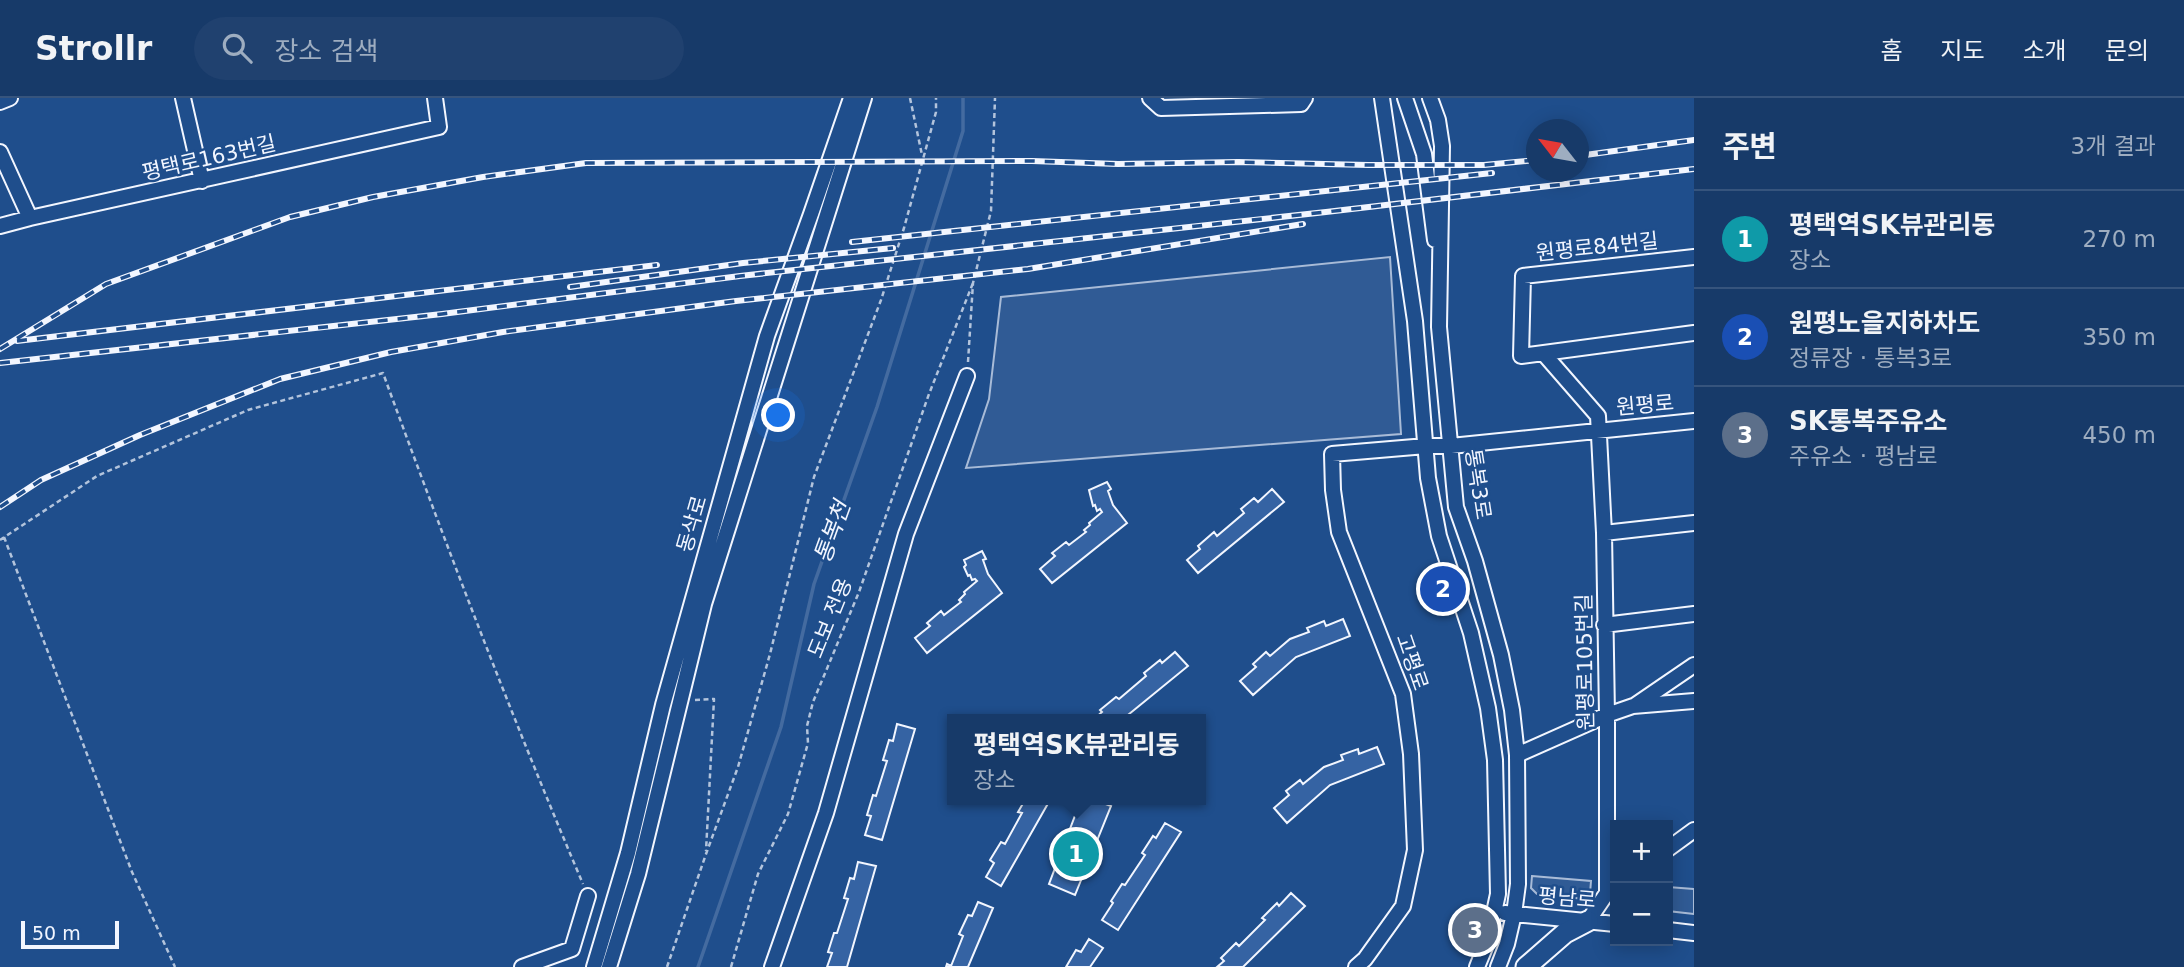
<!DOCTYPE html>
<html lang="ko">
<head>
<meta charset="utf-8">
<style>
	body { margin:0; font-family:"DejaVu Sans","Noto Sans KR",sans-serif; background:#20416f; color:#f1f3f6 }
	.controls { position:absolute; right:21px; bottom:21px; display:grid; overflow:hidden; border-radius:0px; box-shadow:0 4px 18px #0003 }
	.controls button { width:63px; height:63px; display:grid; place-items:center; padding:0; border:0; border-bottom:2px solid #36547d; background:#173a69; color:#f1f3f6; font:35px sans-serif }
	.compass { position:absolute; left:1526px; top:21px; width:63px; height:63px; border-radius:50%; background:#173a69; box-shadow:0 4px 18px #0003; rotate:301deg }
	.scale { position:absolute; left:21px; bottom:18px; width:98px; box-sizing:border-box; padding-left:7px; border:4px solid #f2f6ff; border-top:0; font-size:19px; line-height:24px; white-space:nowrap; color:#f2f6ff; -webkit-text-stroke:5px #1f4e8c; paint-order:stroke }
	.you { position:absolute; left:779px; top:318px; width:24px; height:24px; margin:-18px; border:5px solid #fff; border-radius:50%; background:#1a73e8; box-shadow:0 0 0 10px #1a73e833 }
	.badge { display:grid; place-items:center; width:46px; height:46px; border-radius:50%; background:#8c9099; color:#fff; font-size:23px; font-weight:700 }
	.pin { position:absolute; translate:-50% -50%; border:4px solid #fff; box-shadow:0 2px 7px #0006 }
	.popup { position:absolute; left:947px; top:616px; width:259px; height:91px; box-sizing:border-box; display:grid; place-content:center; border-radius:0px; background:#173a69; filter:drop-shadow(0 2px 5px #0005); font-size:23px; white-space:nowrap; color:#9eadc0 }
	.popup b { font-size:26px; color:#f1f3f6 }
	.popup::after { content:''; position:absolute; left:50%; top:100%; margin-left:-14px; border:14px solid transparent; border-top-color:#173a69 }
	.list { margin:0; padding:0; list-style:none }
	h2 { display:flex; justify-content:space-between; align-items:center; height:91px; margin:0; padding:0 28px; font-size:30px }
	h2 small { font-size:23px; font-weight:400; color:#9eadc0 }
	.list li { display:grid; grid-template-columns:46px 1fr auto; gap:21px; align-items:center; box-sizing:border-box; height:98px; padding:0 28px; border-top:2px solid #36547d }
	.list b { display:block; font-size:26px; white-space:nowrap }
	.list p { margin:0; font-size:23px; white-space:nowrap; color:#9eadc0 }
	.list em { font-size:23px; font-style:normal; color:#9eadc0 }
	.icon { flex:none; width:38px; height:38px; fill:none; stroke:currentColor; stroke-width:2; stroke-linecap:round; stroke-linejoin:round }
	.map { position:relative; flex:none; width:1694px; height:869px; overflow:hidden }
	header { display:flex; align-items:center; gap:42px; box-sizing:border-box; height:98px; padding:0 35px; background:#173a69; border-bottom:2px solid #36547d }
	header strong { font-size:33px }
	nav { display:flex; gap:38px; margin-inline-start:auto; font-size:24px }
	.search { width:490px; height:63px; background:#20416f; display:flex; align-items:center; gap:18px; box-sizing:border-box; padding:0 24px; border-radius:38px; color:#9eadc0; font-size:26px }
	main { display:flex }
	aside { flex:1; background:#173a69 }
	.map>svg:first-child { display:block }
</style>
</head>
<body>
<header>
<strong>Strollr</strong>
<div class="search"><svg class="icon" aria-label="search" viewBox="0 0 24 24"><circle cx="10" cy="10" r="6"/><path d="M15 15l6 6"/></svg>장소 검색</div>
<nav><a>홈</a><a>지도</a><a>소개</a><a>문의</a></nav>
</header>
<main>
<div class="map">
<svg width="1694" height="869" viewBox="0 0 1694 869">
	<rect width="100%" height="100%" fill="#1f4e8c"/>
	<path fill="#305b95" stroke="#a8bbd7" stroke-width="2" d="M1390,159L1401,336L966,370L989,301L1001,199Z
		M1532,778L1591,783L1590,796L1584,801L1537,796L1531,790Z
		M1668,789L1694,791V816L1668,813Z"/>
	<g fill="none" stroke-linecap="round" stroke-linejoin="round">
		<path stroke="#446ba0" stroke-width="3.5" d="M698,869L781,629L814,486L877,309L963,33V0"/>
	</g>
	<path fill="#3563a3" stroke="#f2f6ff" stroke-width="2" d="M1107,384L1111,391L1108,393L1113,407L1127,425L1052,485L1040,471L1055,458L1052,455L1066,444L1069,447L1086,434L1084,432L1090,427L1089,425L1102,414L1100,411L1097,413L1095,407L1093,408L1089,392Z
		M1272,391L1284,404L1198,475L1187,462L1200,451L1198,448L1214,434L1217,438L1244,415L1241,411L1254,400L1258,404Z
		M982,453L986,461L983,462L988,476L1002,495L927,555L915,540L930,528L927,525L941,513L944,517L961,504L959,502L965,496L964,494L977,483L975,481L972,482L970,477L968,478L964,469L966,467L964,462Z
		M1343,521L1350,538L1296,559L1253,597L1240,583L1256,569L1253,566L1266,554L1270,558L1290,541L1309,534L1307,530L1324,523L1326,528Z
		M1175,554L1188,568L1123,621H1094L1102,614L1100,612L1116,599L1119,601L1146,578L1144,575L1160,562L1162,565Z
		M897,626L915,631L882,742L865,737L871,718L867,717L873,697L876,698L887,663L883,662L889,642L893,643Z
		M1377,649L1384,666L1330,687L1287,725L1274,710L1289,697L1286,693L1300,682L1303,686L1324,669L1343,662L1341,657L1358,651L1359,656Z
		M1025,702H1050L1001,788L986,779L994,765L990,762L1001,744L1005,746L1022,715L1018,714Z
		M1081,702H1095L1111,708L1075,797L1049,786Z
		M1165,725L1181,734L1118,832L1102,822L1113,805L1111,803L1122,786L1125,787L1145,757L1142,755L1153,738L1156,740Z
		M858,764L876,768L847,869H827L832,855L828,854L834,835H837L848,801L844,800L850,780L854,781Z
		M1291,795L1305,808L1243,869H1217L1224,863L1221,860L1236,845L1239,848L1265,822L1262,820L1277,805L1279,808Z
		M978,804L993,810L968,869H946L947,866L951,868L963,838L959,836L968,817L972,818Z
		M1089,841L1103,850L1090,869H1066L1076,852L1081,854Z"/>
	<g fill="none" stroke-linecap="round" stroke-linejoin="round">
		<g stroke="#f2f6ff" stroke-width="18">
			<path id="minor" d="M183,0L202,83
				M1150,0L1161,10L1301,6L1305,0
				M1382,0L1415,223L1428,380L1439,438L1471,535L1488,610L1495,662L1498,796L1488,842L1477,869
				M1405,0L1424,56L1435,142
				M1430,0L1438,22L1442,48L1439,229L1456,409L1475,463L1501,557L1512,612L1517,657L1518,786L1514,816L1507,846L1498,869
				M0,4L10,0
				M0,54L30,120L439,29L435,0
				M0,128L30,120
				M1694,159L1523,178L1521,258L1694,235
				M1544,256L1598,318L1604,435L1607,617V795
				M1604,435L1694,425
				M1604,527L1694,516
				M1634,608L1694,567
				M1517,657L1607,617L1633,608L1694,603
				M1668,751L1694,732
				M1505,815L1615,826
				M1588,823L1607,795L1612,791
				M1668,832L1694,835
				M522,869L572,851L588,798
				M594,869L628,755L663,607L767,238L811,116L851,0
				M609,869L638,776L704,506L864,0
				M772,869L826,715L906,436L967,278
				M1356,869L1365,861L1403,808L1415,752L1411,656L1403,596L1339,434L1333,392L1332,356L1426,348H1451L1694,323"/>
		</g>
		<g stroke="#f2f6ff" stroke-width="23">
			<path id="major" d="M1526,869L1565,835L1588,823"/>
		</g>
		<path stroke="#b3c4dc" stroke-width="2.5" stroke-dasharray="5 3.5" stroke-linecap="butt" d="M910,0L922,57
			M968,264L973,185L991,113L995,0
			M4,439L132,774L175,869
			M0,442L97,378L248,312L383,275C446,447 511,617 583,786
			M695,602L714,601L706,753
			M667,869L706,756L738,669L770,556L814,379L881,202L904,130L936,14V0
			M731,869L758,776L788,716L808,645L807,628L813,604L859,494L929,296L973,185"/>
		<use href="#minor" stroke="#1f4e8c" stroke-width="14"/>
		<use href="#major" stroke="#1f4e8c" stroke-width="19"/>
		<g stroke="#f2f6ff" stroke-width="6">
			<path id="rail" d="M1578,58L1694,42
				M852,144L1492,75
				M570,189L743,165L893,150
				M17,243L657,167
				M0,251L106,186L290,119L373,99L483,79L586,65L1032,63L1118,66L1238,64L1368,67H1484L1536,62
				M0,265L442,216L740,178L1326,114L1694,71
				M0,409L41,382L140,337L280,281L391,254L503,234L736,203L1028,171L1303,126"/>
		</g>
		<use href="#rail" stroke="#1f4e8c" stroke-width="3.5" stroke-dasharray="10" stroke-linecap="butt"/>
	</g>
	<g text-anchor="middle" dominant-baseline="central" stroke-width="5" stroke-linejoin="round" paint-order="stroke">
		<g font-size="21" fill="#f2f6ff" stroke="#1f4e8c">
			<text transform="translate(209 60) rotate(-13)">평택로163번길</text>
			<text transform="translate(1597 149) rotate(-6)">원평로84번길</text>
			<text transform="translate(1645 307) rotate(-5)">원평로</text>
			<text transform="translate(1478 386) rotate(81)">통복3로</text>
			<text transform="translate(692 426) rotate(-74)">동삭로</text>
			<text transform="translate(830 520) rotate(-68)">도보 전용</text>
			<text transform="translate(1412 564) rotate(71)">고평로</text>
			<text transform="translate(1585 564) rotate(-91)">원평로105번길</text>
			<text transform="translate(1567 800) rotate(5)">평남로</text>
		</g>
		<g font-size="23" font-style="italic" fill="#f2f6ff" stroke="#1f4e8c">
			<text transform="translate(832 434) rotate(-70)">통복천</text>
		</g>
	</g>
</svg>
<div class="controls">
<button>+</button>
<button>−</button>
</div>
<svg class="compass" viewBox="-18 -18 36 36"><path d="M0-13l5 13h-10z" fill="#e53935"/><path d="M0 13l5-13h-10z" fill="#9eadc0"/></svg>
<div class="scale">50 m</div>
<div class="you"></div>
<div class="pin badge" style="left:1076px;top:756px;background:#0f9aa8">1</div>
<div class="popup"><b>평택역SK뷰관리동</b>장소</div>
<div class="pin badge" style="left:1443px;top:491px;background:#1a4fb4">2</div>
<div class="pin badge" style="left:1475px;top:832px;background:#5c6f8a">3</div>
</div>
<aside>
<h2>주변<small>3개 결과</small></h2>
<ul class="list">
<li><span class="badge" style="background:#0f9aa8">1</span><div><b>평택역SK뷰관리동</b><p>장소</p></div><em>270 m</em></li>
<li><span class="badge" style="background:#1a4fb4">2</span><div><b>원평노을지하차도</b><p>정류장 · 통복3로</p></div><em>350 m</em></li>
<li><span class="badge" style="background:#5c6f8a">3</span><div><b>SK통복주유소</b><p>주유소 · 평남로</p></div><em>450 m</em></li>
</ul>
</aside>
</main>
</body>
</html>
